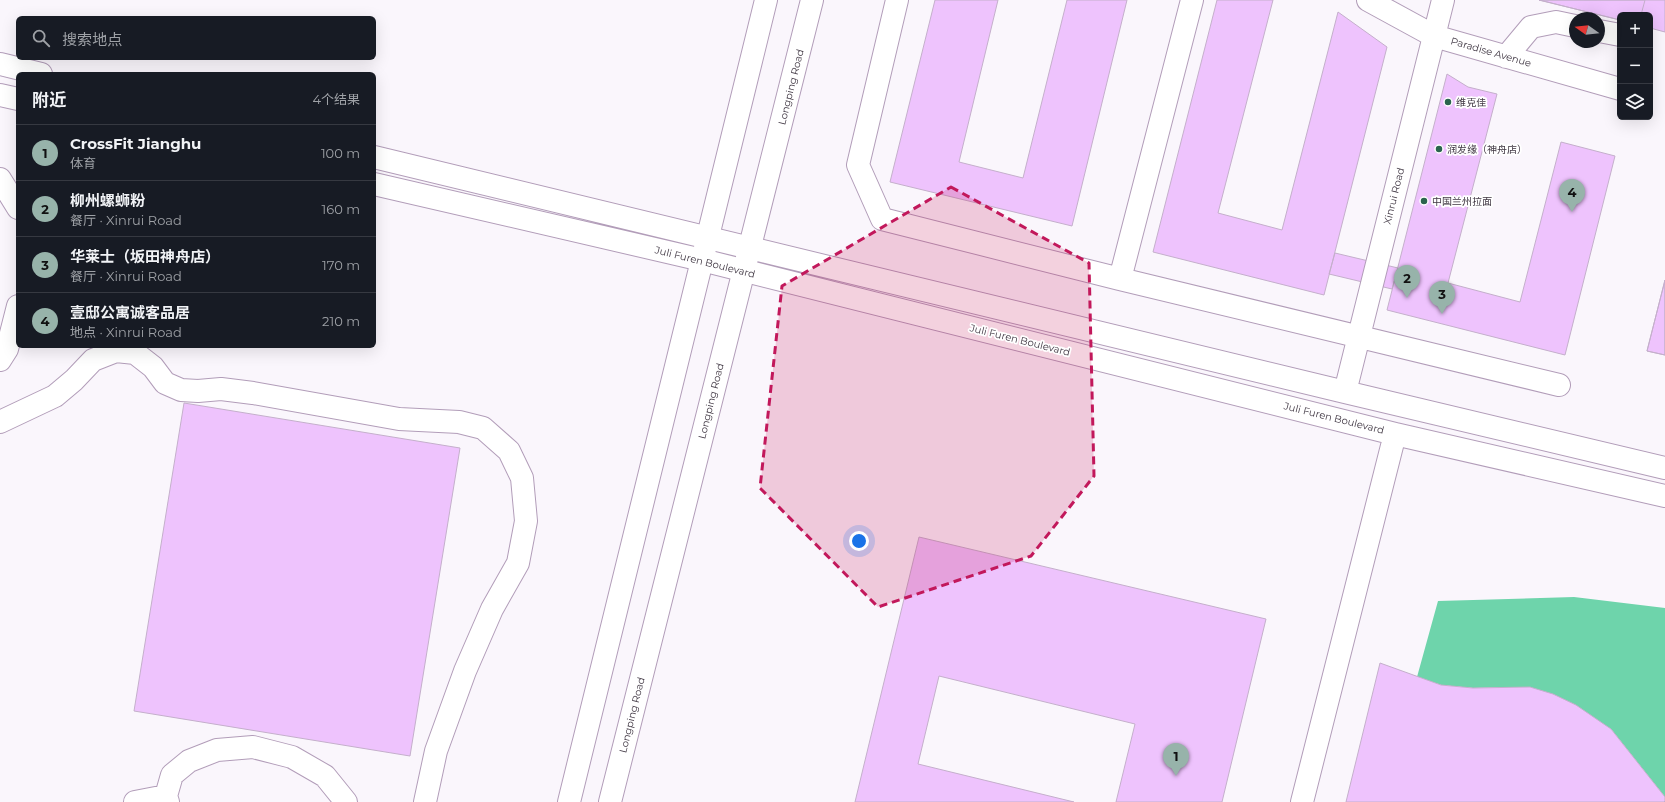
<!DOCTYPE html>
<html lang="zh">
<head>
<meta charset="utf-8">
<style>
	body { margin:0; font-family:Montserrat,"Noto Sans SC",sans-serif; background:#242831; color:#f1f3f6 }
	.controls { position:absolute; right:12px; top:12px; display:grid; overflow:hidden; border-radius:6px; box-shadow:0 4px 16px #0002 }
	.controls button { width:36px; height:36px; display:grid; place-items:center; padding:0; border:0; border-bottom:1px solid #363941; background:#171b24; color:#f1f3f6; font:20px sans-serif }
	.compass { position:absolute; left:1569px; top:12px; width:36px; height:36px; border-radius:50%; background:#171b24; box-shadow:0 4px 16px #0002; rotate:285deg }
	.you { position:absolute; left:859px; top:541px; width:14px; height:14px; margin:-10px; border:3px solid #fff; border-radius:50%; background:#1a73e8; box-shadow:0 0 0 6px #1a73e833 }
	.badge { display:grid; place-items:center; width:26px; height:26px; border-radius:50%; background:#97b3aa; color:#111; font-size:13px; font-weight:700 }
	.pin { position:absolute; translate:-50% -33px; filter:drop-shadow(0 1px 2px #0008) }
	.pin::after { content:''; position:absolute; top:21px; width:14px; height:12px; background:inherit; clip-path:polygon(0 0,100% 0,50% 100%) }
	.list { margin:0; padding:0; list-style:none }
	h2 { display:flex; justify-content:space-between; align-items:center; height:52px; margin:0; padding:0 16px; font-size:17px }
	h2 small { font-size:13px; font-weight:400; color:#9ea1a6 }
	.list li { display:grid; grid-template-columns:26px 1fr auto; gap:12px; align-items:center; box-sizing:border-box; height:56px; padding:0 16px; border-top:1px solid #363941 }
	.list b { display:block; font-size:15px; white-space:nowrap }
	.list p { margin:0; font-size:13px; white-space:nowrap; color:#9ea1a6 }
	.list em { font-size:13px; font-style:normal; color:#9ea1a6 }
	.icon { flex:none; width:22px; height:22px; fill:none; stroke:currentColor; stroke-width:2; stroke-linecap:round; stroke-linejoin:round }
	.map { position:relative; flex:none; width:1665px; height:802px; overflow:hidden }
	.search { position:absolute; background:#171b24; box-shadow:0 4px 16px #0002; left:16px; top:16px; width:360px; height:44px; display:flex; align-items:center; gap:10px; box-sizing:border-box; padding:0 14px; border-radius:6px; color:#9ea1a6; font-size:15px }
	.panel { position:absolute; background:#171b24; box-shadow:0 4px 16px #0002; left:16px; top:72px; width:360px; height:276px; border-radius:6px }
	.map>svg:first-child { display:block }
</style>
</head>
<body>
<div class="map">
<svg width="1665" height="802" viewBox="0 0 1665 802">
	<rect width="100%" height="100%" fill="#faf6fc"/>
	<path fill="#6ed4ab" d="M1574,597L1665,608V797L1611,729L1530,687L1473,688L1441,685L1417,677L1438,601Z"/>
	<path fill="#eec3fd" stroke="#c4afcb" d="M935,0H998L959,162L1023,178L1067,0H1127L1072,226L890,182Z
		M1217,0H1273L1218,213L1282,230L1338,12L1387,47L1324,295L1153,252Z
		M1539,0H1645L1641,15H1620V20Z
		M1539,0H1665V32L1650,28V15H1620V20Z
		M1447,74L1468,87L1497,94L1448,283L1520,302L1561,142L1615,156L1565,355L1387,310Z
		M1335,253L1398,268L1392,289L1329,274Z
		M1665,280V355L1647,351Z
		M1665,280V355L1647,351Z
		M184,403L460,448L410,756L134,711Z
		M919,537L1266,619L1222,802H1116L1135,724L939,676L918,764L1074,802H855Z
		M1380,663L1441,685L1473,688L1530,687L1553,694L1576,705L1611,729L1665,797V801L1664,802H1346Z"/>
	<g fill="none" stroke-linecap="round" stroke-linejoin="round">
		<g stroke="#b29db9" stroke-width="24">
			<path id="minor" d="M897,0L858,165L882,219L1120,279L1559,385
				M1368,0L1434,36L1620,89
				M1599,31L1620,35
				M1506,57L1531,27L1556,22L1575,26
				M0,64L41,74
				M0,95L18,99
				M374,157L1345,392L1665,468
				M0,179L18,208
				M374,184L702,260L1395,434L1665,496
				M1120,279L1192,0
				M0,360L7,349L18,306
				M1345,392L1443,0
				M0,422L55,396L74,380L93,360L116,351L135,353L153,367L165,383L181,390L198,391L221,389L253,393L399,419L459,422L483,428L509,451L522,478L526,521L518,563L492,609L465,671L436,751L425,802
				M135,802L166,796
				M168,802L166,796L172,775L189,761L217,750L253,747L292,757L325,776L346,802
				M1302,802L1395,434"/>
		</g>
		<g stroke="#b29db9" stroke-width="24">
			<path id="major" d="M569,802L766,0
				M610,802L812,0"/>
		</g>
		<use href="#minor" stroke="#fff" stroke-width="22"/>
		<use href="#major" stroke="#fff" stroke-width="22"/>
	</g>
	<path fill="#c2185b" fill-opacity="0.2" stroke="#c2185b" stroke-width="3" stroke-dasharray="8 5" stroke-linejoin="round" d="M951,187L1089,263L1094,476L1031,556L878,607L760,488L782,286Z"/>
	<g fill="#2a644d" stroke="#fff" stroke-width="1.5">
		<circle cx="1448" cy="102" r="4"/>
		<circle cx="1439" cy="149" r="4"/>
		<circle cx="1424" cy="201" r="4"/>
	</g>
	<g text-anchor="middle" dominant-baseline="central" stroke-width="3.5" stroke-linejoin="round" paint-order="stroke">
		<g font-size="10" fill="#3f3642" stroke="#fff">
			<text transform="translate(1491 52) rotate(16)">Paradise Avenue</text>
			<text transform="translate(791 87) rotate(-76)">Longping Road</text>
			<text transform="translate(1394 196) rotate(-76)">Xinrui Road</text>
			<text transform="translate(705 262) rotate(14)">Juli Furen Boulevard</text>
			<text transform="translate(1020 340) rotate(14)">Juli Furen Boulevard</text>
			<text transform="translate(711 401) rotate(-76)">Longping Road</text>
			<text transform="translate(1334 418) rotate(14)">Juli Furen Boulevard</text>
			<text transform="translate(632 715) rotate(-76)">Longping Road</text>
		</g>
		<g font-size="10" fill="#3f3642" stroke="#fff" text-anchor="start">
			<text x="1456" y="102">维克佳</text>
			<text x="1447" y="149">润发缘（神舟店）</text>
			<text x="1432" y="201">中国兰州拉面</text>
		</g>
	</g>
</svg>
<div class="controls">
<button>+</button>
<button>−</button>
<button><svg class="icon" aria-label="layers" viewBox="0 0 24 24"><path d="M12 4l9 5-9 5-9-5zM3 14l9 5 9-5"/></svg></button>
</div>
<svg class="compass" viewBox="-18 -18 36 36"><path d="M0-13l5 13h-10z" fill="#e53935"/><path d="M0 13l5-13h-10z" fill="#9ea1a6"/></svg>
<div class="you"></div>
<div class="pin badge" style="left:1176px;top:776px">1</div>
<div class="pin badge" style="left:1407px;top:298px">2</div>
<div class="pin badge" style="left:1442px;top:314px">3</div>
<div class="pin badge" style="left:1572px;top:212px">4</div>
<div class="search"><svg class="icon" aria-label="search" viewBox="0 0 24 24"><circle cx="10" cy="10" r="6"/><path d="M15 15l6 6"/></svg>搜索地点</div>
<section class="panel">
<h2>附近<small>4个结果</small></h2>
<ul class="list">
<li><span class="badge">1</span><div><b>CrossFit Jianghu</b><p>体育</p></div><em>100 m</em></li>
<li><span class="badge">2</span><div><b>柳州螺蛳粉</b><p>餐厅 · Xinrui Road</p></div><em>160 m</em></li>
<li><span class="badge">3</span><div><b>华莱士（坂田神舟店）</b><p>餐厅 · Xinrui Road</p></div><em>170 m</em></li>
<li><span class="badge">4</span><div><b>壹邸公寓诚客品居</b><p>地点 · Xinrui Road</p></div><em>210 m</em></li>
</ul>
</section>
</div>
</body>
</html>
